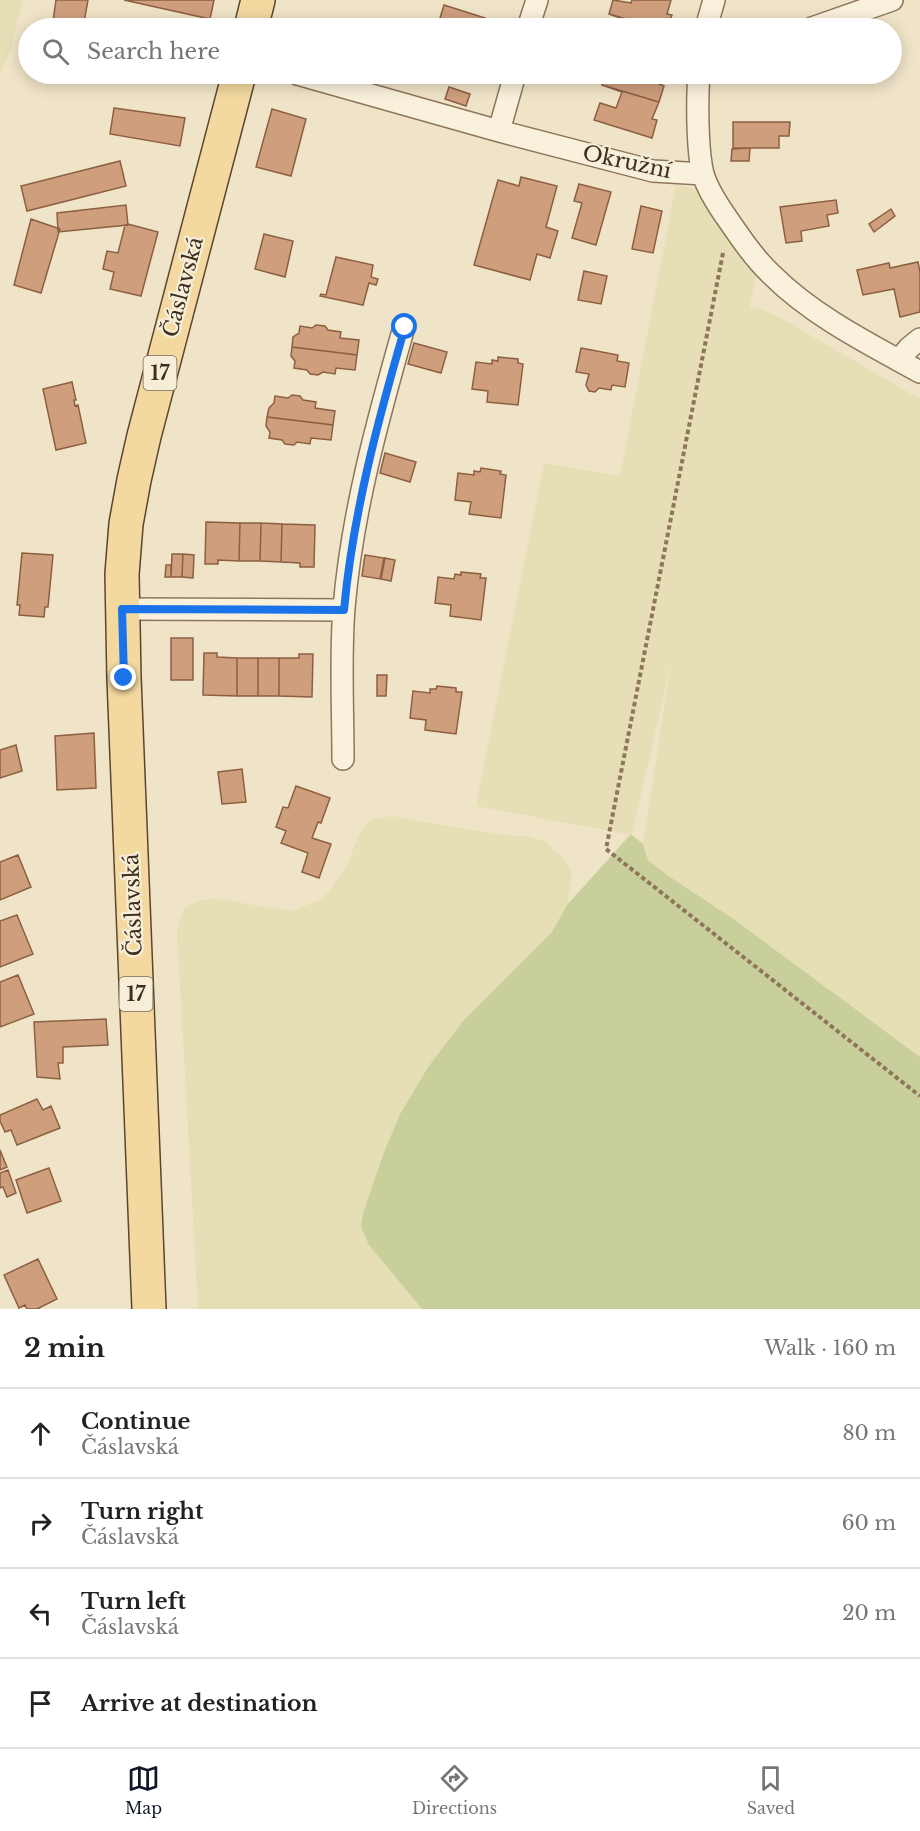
<!DOCTYPE html>
<html lang="en">
<head>
<meta charset="utf-8">
<style>
	body { margin:0; font-family:"Libre Baskerville",serif; background:#f2f2f2; color:#222 }
	.stop { position:absolute; width:18px; height:18px; margin:-14px; border:4px solid #1a73e8; border-radius:50%; background:#fff }
	.stop.end { background:#1a73e8; border-color:#fff; box-shadow:0 2px 6px #0008 }
	.list { margin:0; padding:0; list-style:none }
	h2 { display:flex; justify-content:space-between; align-items:center; height:78px; margin:0; padding:0 24px; font-size:26px }
	h2 small { font-size:20px; font-weight:400; color:#767676 }
	.list li { display:grid; grid-template-columns:39px 1fr auto; gap:18px; align-items:center; box-sizing:border-box; height:90px; padding:0 24px; border-top:2px solid #e0e0e0 }
	.list b { display:block; font-size:22px; white-space:nowrap }
	.list p { margin:0; font-size:20px; white-space:nowrap; color:#767676 }
	.list em { font-size:20px; font-style:normal; color:#767676 }
	.icon { flex:none; width:33px; height:33px; fill:none; stroke:currentColor; stroke-width:2; stroke-linecap:round; stroke-linejoin:round }
	.map { position:relative; flex:none; width:920px; height:1309px; overflow:hidden }
	.search { position:absolute; background:#fff; box-shadow:0 3px 15px #0003; left:18px; right:18px; top:18px; height:66px; display:flex; align-items:center; gap:15px; box-sizing:border-box; padding:0 21px; border-radius:33px; color:#767676; font-size:22px }
	.sheet { height:438px; background:#fff }
	nav { display:flex; justify-content:space-around; align-items:center; box-sizing:border-box; height:84px; border-top:2px solid #e0e0e0; background:#fff; font-size:16px; color:#767676 }
	nav a { display:grid; justify-items:center; gap:3px }
	nav .on { color:#111827 }
	.map>svg:first-child { display:block }
</style>
</head>
<body>
<div class="map">
<svg width="920" height="1309" viewBox="0 0 920 1309">
	<rect width="100%" height="100%" fill="#f0e4c8"/>
	<path fill="#e6deb5" d="M0,0H23L11,48L0,74Z
		M676,185L698,189L757,272L749,310L758,308L779,317L920,399V1057L735,920L667,875L648,860L643,844L672,658L632,835L476,806L544,463L620,476Z
		M392,816L458,828L513,836H528L544,841L566,861L572,873L567,905L552,932L463,1021L428,1067L400,1114L384,1152L363,1213L369,1245L422,1309H198L177,932L180,918L186,907L201,900L218,899L291,911L319,900L329,891L346,867L361,830L372,819Z"/>
	<path fill="#c9cf9b" d="M630,835H632L643,844L648,860L667,875L735,920L920,1057V1309H422L369,1245L361,1227L363,1213L384,1152L400,1114L428,1067L463,1021L552,932L567,905Z"/>
	<path fill="#cf9f7d" stroke="#8d5f41" stroke-width="1.5" d="M56,0H88L83,28H52Z
		M124,0H214L210,19Z
		M613,0L631,3L632,0H671L667,14L672,15L667,28H657L609,14Z
		M444,5L485,18L482,28H437Z
		M609,14L657,28H633L635,23Z
		M305,22L325,28H303Z
		M162,74H198L197,81Z
		M605,74H662L659,84L664,86L659,102L602,85Z
		M602,85L659,102L652,119L657,120L652,138L594,120L600,103L616,108L622,92Z
		M449,87L470,94L466,106L445,99Z
		M114,108L185,118L180,146L110,134Z
		M272,109L306,119L291,176L256,167Z
		M733,122H790L789,136H779V148H733Z
		M750,148L749,161H731L732,149Z
		M120,161L126,186L27,211L21,186Z
		M521,177L557,186L546,227L558,231L550,258L537,254L530,280L474,265L498,180L519,186Z
		M579,184L611,192L596,245L572,238L582,203L574,201Z
		M836,200L838,213L827,215L829,226L801,231L802,241L786,243L780,207Z
		M126,205L128,225L58,232L57,213Z
		M641,206L662,211L653,253L632,249Z
		M891,209L895,216L874,232L869,224Z
		M31,219L60,229L41,293L14,285Z
		M128,224L158,232L141,296L110,289L114,272L103,269L107,251L118,253L125,225Z
		M264,234L293,241L285,277L255,269Z
		M336,257L373,265L371,277L378,279L376,285L369,283L363,305L320,296L321,294L326,295Z
		M918,262L920,272V312L900,317L894,289L863,295L857,270L889,263L890,268Z
		M584,271L607,276L601,304L578,300Z
		M316,325L325,326L328,330L341,332L340,338L359,340L357,355L292,347L293,337L299,333L300,326L312,328Z
		M414,343L447,352L441,373L408,364Z
		M292,347L357,355L355,370L336,368L335,374L323,372L318,375L310,374L307,370L294,368L295,361L291,356Z
		M581,348L618,355L617,361L629,363L625,387L612,385L611,390L599,388L595,392L589,391L586,385L589,374L576,372Z
		M498,357L518,359V363L523,364L518,405L487,402L488,391L472,389L476,362L492,364V360L498,361Z
		M72,382L76,400H74L75,406L78,405L86,443L56,450L43,389Z
		M292,395L300,396L303,400L316,402L315,408L335,411L333,425L267,417L269,408L274,403L275,396L288,398Z
		M267,417L333,425L331,440L311,438L310,444L297,442L294,445L285,444L282,440L269,438L270,432L266,426Z
		M385,453L416,462L410,482L380,473Z
		M481,468L501,471L500,474L506,475L501,518L469,514L471,502L455,500L458,473L474,475V471L480,472Z
		M206,522L240,523L239,561L218,560V564H205Z
		M240,523H261L260,561H239Z
		M261,523L282,524L281,562L260,561Z
		M282,524L315,525L314,567H300V563L281,562Z
		M22,553L53,555L48,607H45L44,617L19,615L20,605H17Z
		M172,554H183L182,577H171Z
		M183,554L194,555L193,578L182,577Z
		M365,555L384,558L380,579L362,576Z
		M385,558L395,560L391,581L381,579Z
		M166,565H171V577H165Z
		M461,572L481,574L480,578H486L481,620L450,616L451,605L435,603L438,577L454,579L455,574L461,575Z
		M171,638H193V680H171Z
		M204,653H217V657L237,658V696L203,695Z
		M299,654H313L312,697L279,696V658H299Z
		M237,658H258V696H237Z
		M258,658H279V696H258Z
		M377,675H387L386,696H377Z
		M437,686L456,688V692H462L456,734L425,730L426,720L410,718L413,691L430,693V689H436Z
		M94,733L96,788L57,790L55,736Z
		M16,745L22,771L0,778V750Z
		M242,769L246,802L222,804L218,772Z
		M296,786L330,798L321,823L318,822L312,838L331,844L319,878L302,872L308,853L281,843L286,831L276,827L283,807L288,808Z
		M18,855L31,887L0,900V862Z
		M17,915L33,954L0,967V921Z
		M18,975L34,1014L0,1027V982Z
		M106,1019L108,1045L63,1047V1063H58L60,1079L37,1077L34,1022Z
		M37,1099L43,1110L51,1106L60,1128L17,1145L11,1130L5,1132L0,1121V1115Z
		M0,1150L7,1167L0,1170Z
		M49,1168L61,1201L27,1213L16,1180Z
		M8,1170L16,1193L7,1197L3,1187L0,1188V1173Z
		M38,1259L57,1299L37,1309H27L25,1305L19,1308L4,1275Z"/>
	<g fill="none" stroke-linecap="round" stroke-linejoin="round">
		<g stroke="#8d765c" stroke-width="24">
			<path id="street" d="M528,28L537,0
				M706,28L714,0
				M812,28L892,0
				M297,74L499,131L653,171L703,174
				M699,74C697,99 697,150 703,174C708,191 719,207 729,221C742,240 755,259 772,275C813,316 869,344 920,372
				M499,131L515,74
				M899,360L909,348L920,339
				M122,609L344,610
				M343,759C343,709 340,658 344,608C352,512 378,419 404,327"/>
		</g>
		<g stroke="#5b4430" stroke-width="36">
			<path id="primary" d="M251,28L258,0
				M149,1309L124,678L122,574L126,524L134,480L144,436L239,74"/>
		</g>
		<path stroke="#8d765c" stroke-width="4" stroke-dasharray="4.5 3" stroke-linecap="butt" d="M723,253L606,849L920,1096"/>
		<use href="#street" stroke="#faf1dc" stroke-width="21"/>
		<use href="#primary" stroke="#f3d9a0" stroke-width="33"/>
	</g>
	<g fill="none" stroke-linecap="round" stroke-linejoin="round">
		<path stroke="#1a73e8" stroke-width="8" d="M124,678L122,609L344,610C353,513 378,420 405,327"/>
	</g>
	<g text-anchor="middle" dominant-baseline="central" stroke-width="4.5" stroke-linejoin="round" paint-order="stroke">
		<g fill="#f7eed8" stroke="#756857" stroke-width="1.5">
			<rect x="143.5" y="356" width="33" height="34" rx="4.5"/>
			<rect x="119.5" y="977" width="33" height="34" rx="4.5"/>
		</g>
		<g font-size="20" font-weight="bold" fill="#3d2e20">
			<text x="160" y="373">17</text>
			<text x="136" y="994">17</text>
		</g>
		<g font-size="21" fill="#3d2e20" stroke="#f7eed8">
			<text transform="translate(627 162) rotate(12)">Okružní</text>
			<text transform="translate(183 287) rotate(-75)">Čáslavská</text>
			<text transform="translate(133 905) rotate(-92)">Čáslavská</text>
		</g>
	</g>
</svg>
<div class="stop" style="left:405px;top:327px"></div>
<div class="stop end" style="left:124px;top:678px"></div>
<div class="search"><svg class="icon" aria-label="search" viewBox="0 0 24 24"><circle cx="10" cy="10" r="6"/><path d="M15 15l6 6"/></svg>Search here</div>
</div>
<section class="sheet">
<h2>2 min<small>Walk · 160 m</small></h2>
<ul class="list">
<li><svg class="icon" aria-label="ahead" viewBox="0 0 24 24"><path d="M12 20V5M6 11l6-6 6 6"/></svg><div><b>Continue</b><p>Čáslavská</p></div><em>80 m</em></li>
<li><svg class="icon" aria-label="right" viewBox="0 0 24 24"><path d="M7 20v-9h11M14 6l5 5-5 5"/></svg><div><b>Turn right</b><p>Čáslavská</p></div><em>60 m</em></li>
<li><svg class="icon" aria-label="left" viewBox="0 0 24 24"><path d="M17 20v-9H6M10 6l-5 5 5 5"/></svg><div><b>Turn left</b><p>Čáslavská</p></div><em>20 m</em></li>
<li><svg class="icon" aria-label="arrive" viewBox="0 0 24 24"><path d="M6 21V4h12l-3 4 3 4H6"/></svg><div><b>Arrive at destination</b></div></li>
</ul>
</section>
<nav>
<a class="on"><svg class="icon" aria-label="map" viewBox="0 0 24 24"><path d="M3 6l6-2 6 2 6-2v14l-6 2-6-2-6 2zM9 4v14M15 6v14"/></svg>Map</a>
<a><svg class="icon" aria-label="directions" viewBox="0 0 24 24"><path d="M12 3l9 9-9 9-9-9zM9 14v-3h6M13 9l2 2-2 2"/></svg>Directions</a>
<a><svg class="icon" aria-label="saved" viewBox="0 0 24 24"><path d="M7 4h10v16l-5-4-5 4z"/></svg>Saved</a>
</nav>
</body>
</html>
